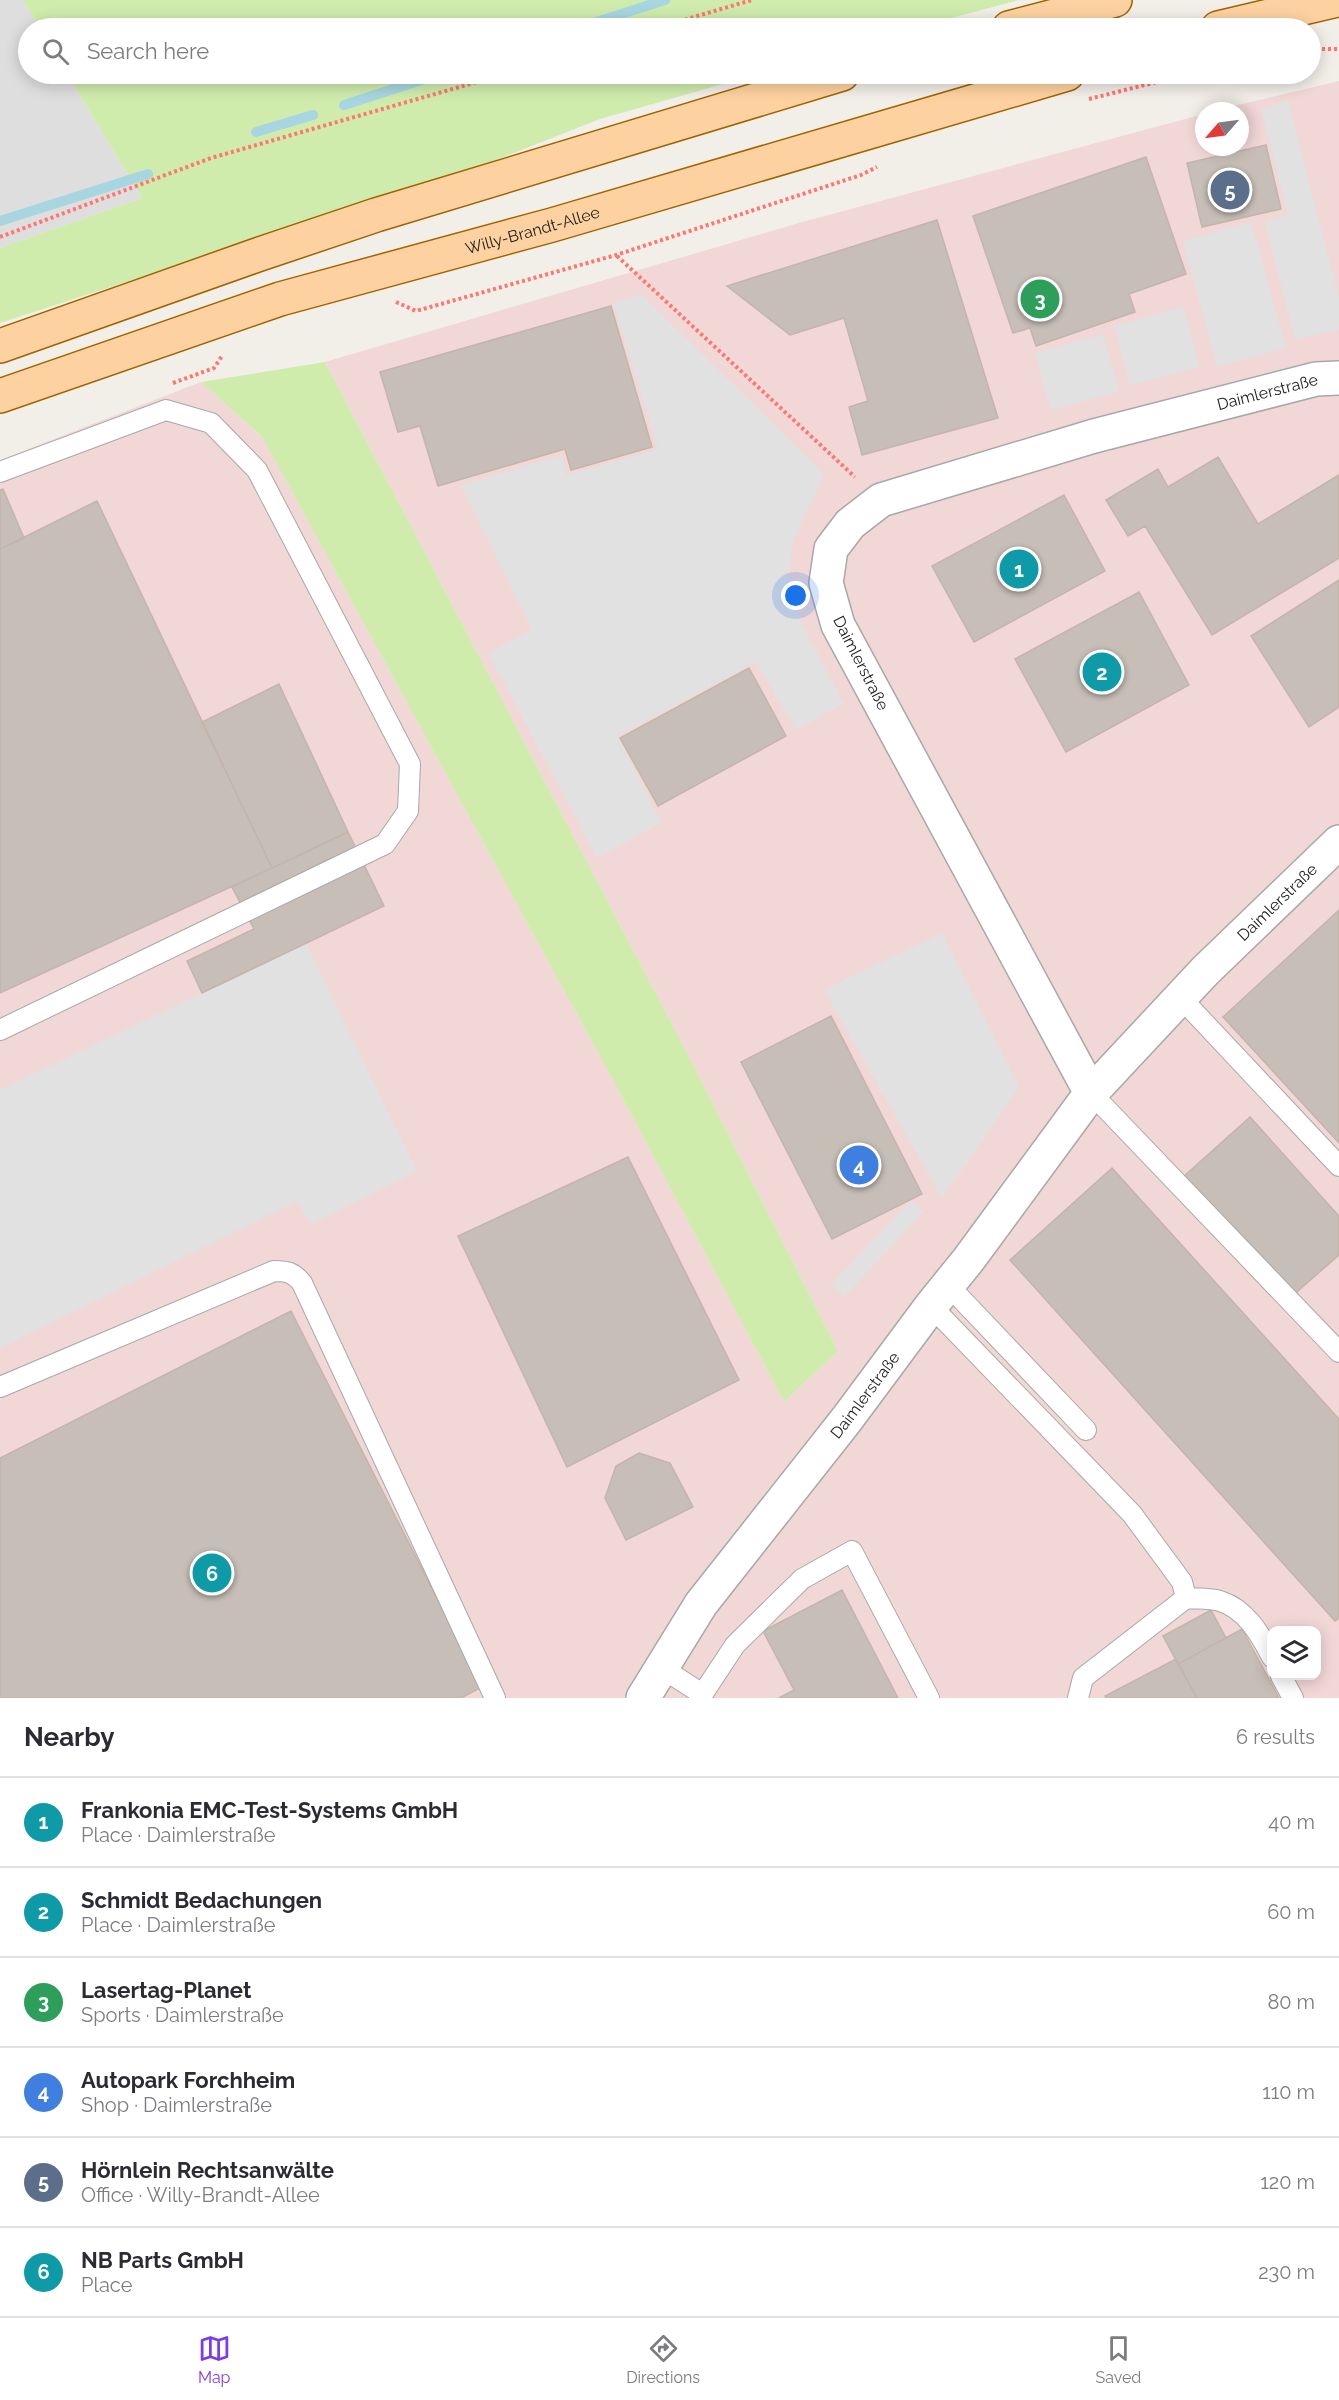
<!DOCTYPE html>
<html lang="en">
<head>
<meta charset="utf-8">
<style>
	body { margin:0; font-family:Raleway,sans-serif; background:#f2f2f3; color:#2b2b33 }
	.controls { position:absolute; right:18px; bottom:18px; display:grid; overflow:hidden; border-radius:12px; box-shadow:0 3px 15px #0003 }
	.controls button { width:54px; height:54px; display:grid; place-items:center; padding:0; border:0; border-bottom:2px solid #e1e1e2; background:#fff; color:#2b2b33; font:30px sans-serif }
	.compass { position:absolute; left:1195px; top:102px; width:54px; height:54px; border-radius:50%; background:#fff; box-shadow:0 3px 15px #0003; rotate:242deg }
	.you { position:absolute; left:796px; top:596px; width:21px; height:21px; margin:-15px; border:4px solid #fff; border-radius:50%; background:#1a73e8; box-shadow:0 0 0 9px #1a73e833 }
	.badge { display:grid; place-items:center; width:39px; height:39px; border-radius:50%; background:#7c3aed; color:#fff; font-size:20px; font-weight:700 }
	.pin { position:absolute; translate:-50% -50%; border:3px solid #fff; box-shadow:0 2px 6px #0006 }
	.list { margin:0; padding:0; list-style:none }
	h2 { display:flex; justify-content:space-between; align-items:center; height:78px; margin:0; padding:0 24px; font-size:26px }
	h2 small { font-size:20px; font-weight:400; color:#7c7c81 }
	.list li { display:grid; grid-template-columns:39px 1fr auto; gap:18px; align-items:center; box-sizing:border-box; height:90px; padding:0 24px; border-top:2px solid #e1e1e2 }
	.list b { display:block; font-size:22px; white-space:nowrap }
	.list p { margin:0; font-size:20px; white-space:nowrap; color:#7c7c81 }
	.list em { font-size:20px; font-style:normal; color:#7c7c81 }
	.icon { flex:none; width:33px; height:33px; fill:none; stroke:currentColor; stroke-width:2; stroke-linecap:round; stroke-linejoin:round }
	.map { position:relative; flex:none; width:1339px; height:1698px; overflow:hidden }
	.search { position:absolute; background:#fff; box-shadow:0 3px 15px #0003; left:18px; right:18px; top:18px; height:66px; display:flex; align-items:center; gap:15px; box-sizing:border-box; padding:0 21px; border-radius:33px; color:#7c7c81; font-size:22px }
	.sheet { height:618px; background:#fff }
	nav { display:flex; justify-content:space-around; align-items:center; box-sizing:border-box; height:84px; border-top:2px solid #e1e1e2; background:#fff; font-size:16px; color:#7c7c81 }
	nav a { display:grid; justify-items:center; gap:3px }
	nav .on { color:#7c3aed }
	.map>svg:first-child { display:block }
</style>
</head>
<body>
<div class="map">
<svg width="1339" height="1698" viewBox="0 0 1339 1698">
	<rect width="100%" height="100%" fill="#f2eee8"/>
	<path fill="#dfdede" d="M0,0H23L40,28H28V74H67L142,198L0,248Z"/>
	<path fill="#f2d7d7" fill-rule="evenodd" d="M1339,81V1698H0V460L201,382L262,437L615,1084L784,1402L838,1351L686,1051L325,362L799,223L1204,114V147H1240V111H1213ZM1272,1630H1316V1676H1272Z"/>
	<path fill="#cfecad" d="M23,0H1019L914,28H40Z
		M67,74H758L600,119L473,169L0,323V248L142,198Z
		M325,362L686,1051L838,1351L784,1402L615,1084L262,437L201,382Z"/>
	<path fill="#e1e1e1" d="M1288,101L1339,298V329L1295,340L1265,222L1288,215L1261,109Z
		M1251,222L1286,348L1217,367L1183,241Z
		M641,294L824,474L792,544L789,586L801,623L844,704L796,730L756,662L618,736L661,823L597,858L488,653L532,630L461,485L561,456L566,475L658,449L613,303Z
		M1183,307L1200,367L1130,385L1114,326Z
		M1103,334L1119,392L1051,410L1035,353Z
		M942,933L1019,1087L942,1198L824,990Z
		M306,943L417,1171L310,1225L297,1201L0,1348V1090Z
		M911,1200L924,1212L844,1297L831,1284Z"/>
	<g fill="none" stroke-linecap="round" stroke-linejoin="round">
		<path stroke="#a8d6e0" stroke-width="10" d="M578,28L665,0
			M344,105L440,74
			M256,132L313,115
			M0,221L148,174"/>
	</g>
	<path fill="#c7beb7" stroke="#c4b4a9" stroke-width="1.5" d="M1266,145L1281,209L1202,227L1187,163Z
		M1146,157L1186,274L1129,294L1135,312L1036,346L1030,328L1013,333L973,216Z
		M937,220L998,418L862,455L849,407L868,401L844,318L790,335L727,286Z
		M611,306L652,447L571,470L565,449L438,486L420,426L398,432L380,372Z
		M1218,457L1258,524L1339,475V558L1212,635L1145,526L1128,536L1106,500L1158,469L1168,487Z
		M3,489L24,538L0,549V490Z
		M1064,495L1105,571L974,642L932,566Z
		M97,501L272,868L0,993V549Z
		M1339,580V707L1309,727L1251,636Z
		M1139,592L1189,685L1066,752L1015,659Z
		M749,668L786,736L658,806L620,738Z
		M279,684L348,832L272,868L202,722Z
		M348,832L384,906L202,993L187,961L254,929L232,887Z
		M1339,910V1143L1223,1017Z
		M831,1016L922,1194L832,1239L741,1062Z
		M1250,1117L1339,1216V1255L1290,1298L1183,1177Z
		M628,1157L739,1380L567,1467L458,1236Z
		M1112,1168L1339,1419V1618L1335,1621L1010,1260Z
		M291,1311L482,1687L461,1698H0V1458Z
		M639,1453L670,1463L693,1507L626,1540L605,1498L616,1466Z
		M842,1590L898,1698H779L794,1690L763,1631Z
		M1211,1610L1226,1638L1178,1664L1163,1636Z
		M1242,1629L1279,1698H1197L1178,1664Z
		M1176,1659L1197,1698H1106L1105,1696Z"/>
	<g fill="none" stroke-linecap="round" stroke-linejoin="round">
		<g stroke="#a8a8a8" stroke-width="22">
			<path id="service" d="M0,472L166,410L211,423L257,470L410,764L408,811L385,844L0,1030
				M1180,997L1339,1166
				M1091,1093L1339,1352
				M948,1285L1086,1430
				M931,1306L1132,1514L1182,1582L1186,1598
				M0,1387L274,1271C287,1271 293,1272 302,1283L495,1698
				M662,1668L702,1694
				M1281,1676L1293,1698
				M700,1698L735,1645L802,1579L852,1551L929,1698
				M1078,1698L1083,1678L1186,1598C1197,1599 1210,1598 1220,1601C1246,1609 1260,1634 1272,1657"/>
		</g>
		<g stroke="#a8a8a8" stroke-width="36">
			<g id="minor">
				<path id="s1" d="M1091,1093L838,625L826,583L831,549L850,524L881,500L1094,436L1316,379L1339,378"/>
				<path id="s2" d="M643,1698L701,1604L847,1419L931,1306L969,1259L1091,1093L1205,971L1339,842"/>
			</g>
		</g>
		<g stroke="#9f6400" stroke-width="36">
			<g id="primary">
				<path d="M1009,28L1115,0"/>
				<path d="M1218,28L1337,0"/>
				<path d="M0,346L257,255L376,215L842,74"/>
				<path id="s3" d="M0,396L280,299L552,225L1067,74"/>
			</g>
		</g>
		<path stroke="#fe766d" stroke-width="4" stroke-dasharray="3 3" stroke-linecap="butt" d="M656,28L752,0
			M1310,49H1339
			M1089,99L1189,74
			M0,237L211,158L505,74
			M617,256L855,477
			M396,302L416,311L616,255L861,175L877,167
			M173,383L214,368L222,356"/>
		<use href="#service" stroke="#fff" stroke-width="20"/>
		<use href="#minor" stroke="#fff" stroke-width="33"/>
		<use href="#primary" stroke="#fed2a0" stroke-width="33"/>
	</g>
	<g text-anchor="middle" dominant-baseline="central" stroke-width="4.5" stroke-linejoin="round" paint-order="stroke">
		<g font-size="16" fill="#212121" stroke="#fff">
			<text stroke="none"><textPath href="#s3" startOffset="558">Willy-Brandt-Allee</textPath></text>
			<text stroke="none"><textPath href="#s1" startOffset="1082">Daimlerstraße</textPath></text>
			<text transform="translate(861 663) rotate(63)">Daimlerstraße</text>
			<text stroke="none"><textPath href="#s2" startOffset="1020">Daimlerstraße</textPath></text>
			<text stroke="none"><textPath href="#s2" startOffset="376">Daimlerstraße</textPath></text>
		</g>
	</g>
</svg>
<div class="controls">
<button><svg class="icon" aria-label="layers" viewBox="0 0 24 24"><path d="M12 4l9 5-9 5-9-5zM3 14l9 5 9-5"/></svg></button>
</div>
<svg class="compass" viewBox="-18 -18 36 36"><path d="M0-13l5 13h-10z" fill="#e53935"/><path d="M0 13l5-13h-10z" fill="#7c7c81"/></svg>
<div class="you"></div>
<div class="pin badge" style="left:1019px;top:569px;background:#0f9aa8">1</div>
<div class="pin badge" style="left:1102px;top:672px;background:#0f9aa8">2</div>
<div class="pin badge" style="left:1040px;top:299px;background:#2e9e5b">3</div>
<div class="pin badge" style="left:859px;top:1165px;background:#3f7fe0">4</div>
<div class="pin badge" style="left:1230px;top:190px;background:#5c6f8a">5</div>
<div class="pin badge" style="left:212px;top:1573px;background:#0f9aa8">6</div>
<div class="search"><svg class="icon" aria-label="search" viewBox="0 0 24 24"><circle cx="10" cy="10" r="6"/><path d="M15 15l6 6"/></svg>Search here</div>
</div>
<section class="sheet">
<h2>Nearby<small>6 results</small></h2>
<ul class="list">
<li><span class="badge" style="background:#0f9aa8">1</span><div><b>Frankonia EMC-Test-Systems GmbH</b><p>Place · Daimlerstraße</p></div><em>40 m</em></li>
<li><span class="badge" style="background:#0f9aa8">2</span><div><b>Schmidt Bedachungen</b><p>Place · Daimlerstraße</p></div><em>60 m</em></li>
<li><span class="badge" style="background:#2e9e5b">3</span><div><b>Lasertag-Planet</b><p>Sports · Daimlerstraße</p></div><em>80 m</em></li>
<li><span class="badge" style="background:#3f7fe0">4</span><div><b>Autopark Forchheim</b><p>Shop · Daimlerstraße</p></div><em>110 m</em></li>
<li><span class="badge" style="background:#5c6f8a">5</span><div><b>Hörnlein Rechtsanwälte</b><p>Office · Willy-Brandt-Allee</p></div><em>120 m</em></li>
<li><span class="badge" style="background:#0f9aa8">6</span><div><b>NB Parts GmbH</b><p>Place</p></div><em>230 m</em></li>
</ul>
</section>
<nav>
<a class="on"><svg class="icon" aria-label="map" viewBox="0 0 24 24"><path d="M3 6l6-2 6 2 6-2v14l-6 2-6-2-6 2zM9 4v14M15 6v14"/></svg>Map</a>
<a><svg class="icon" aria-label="directions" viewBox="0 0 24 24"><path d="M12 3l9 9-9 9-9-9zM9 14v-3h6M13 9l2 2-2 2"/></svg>Directions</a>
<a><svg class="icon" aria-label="saved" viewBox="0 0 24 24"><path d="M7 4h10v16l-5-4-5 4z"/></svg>Saved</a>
</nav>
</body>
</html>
